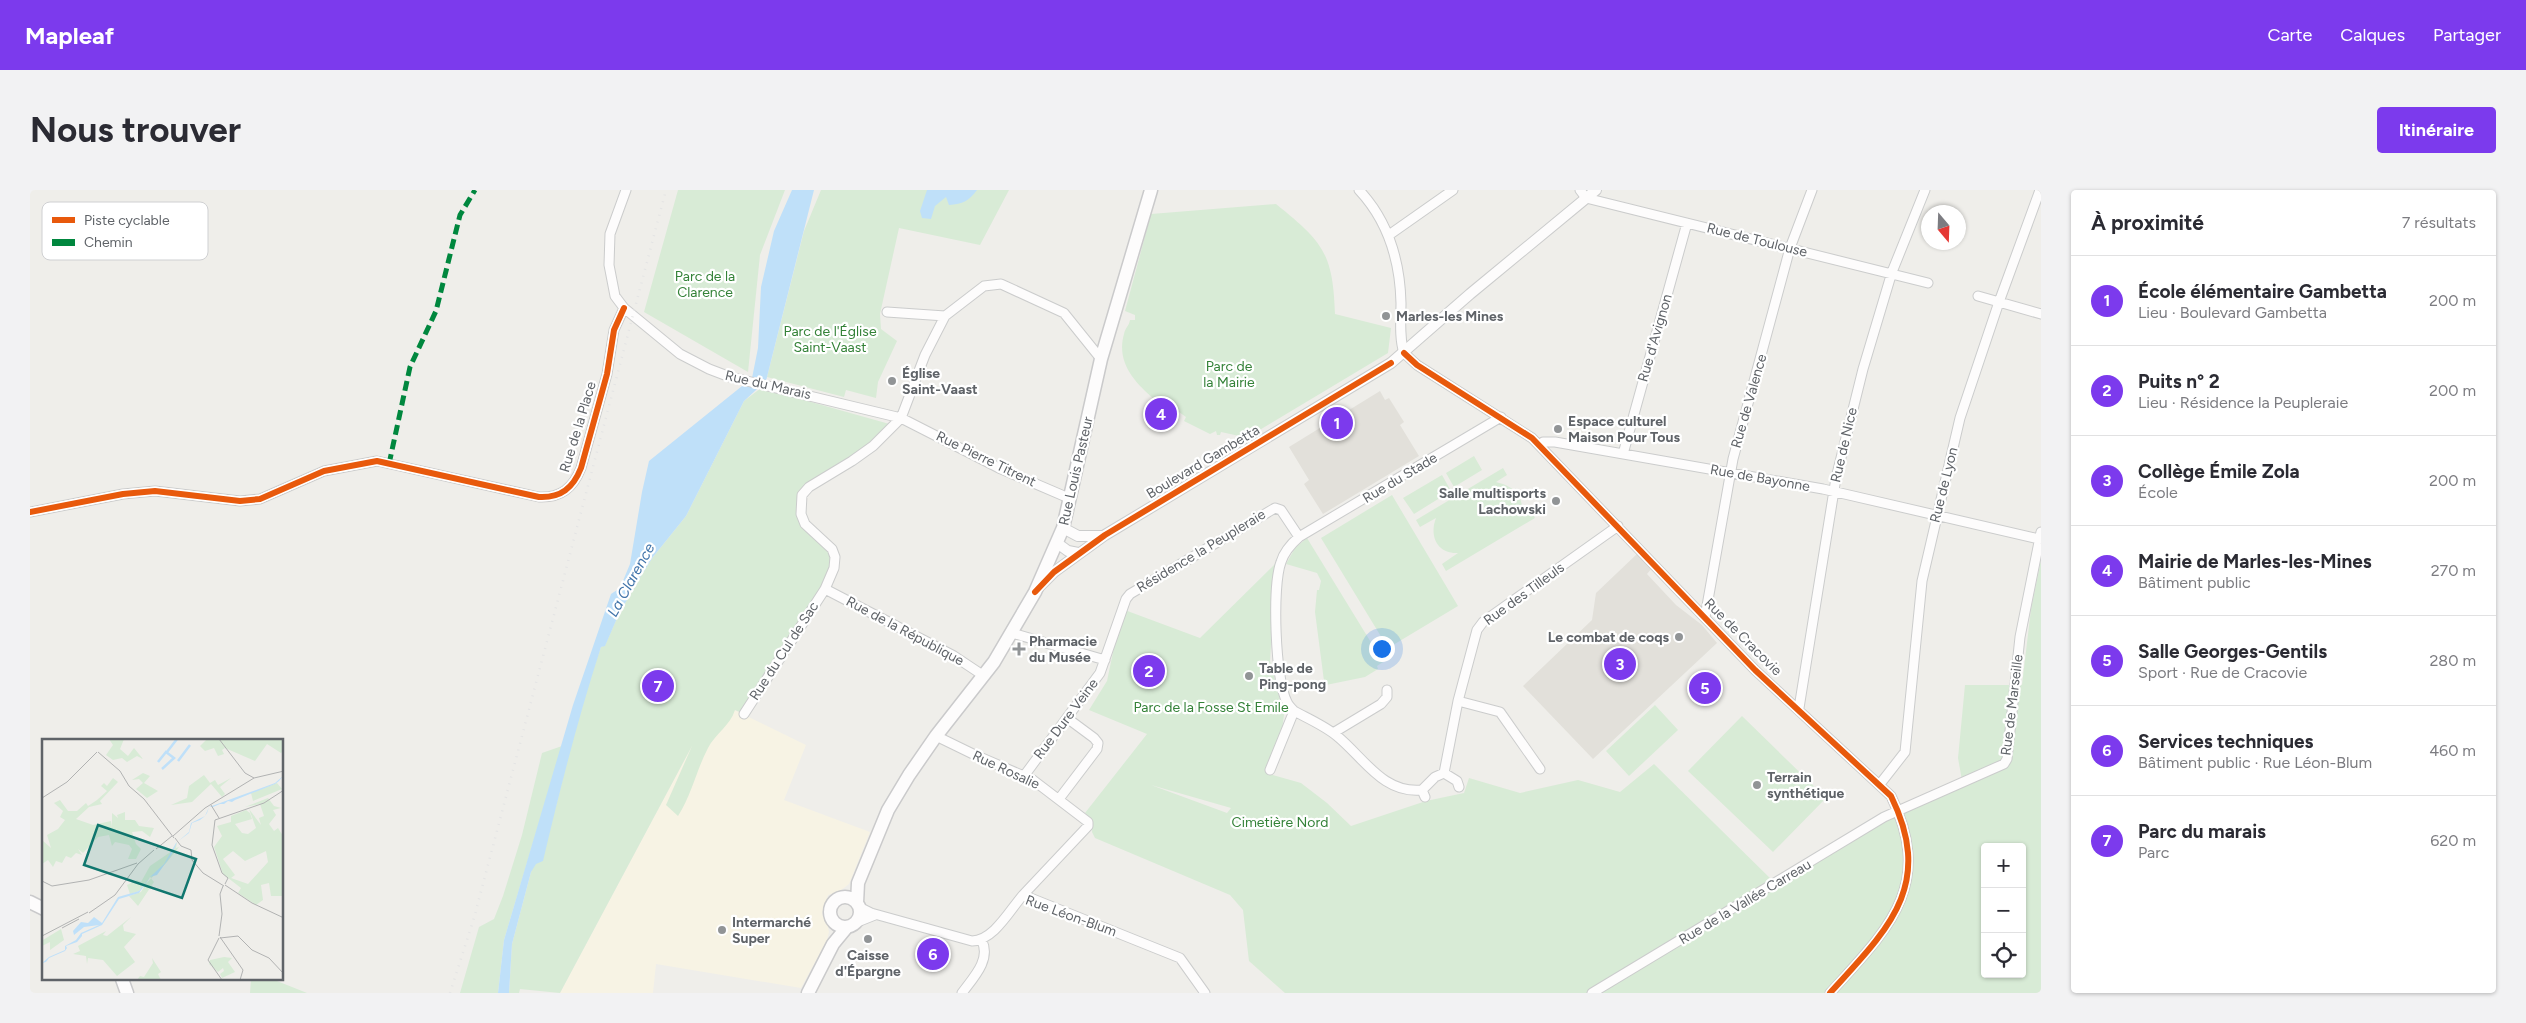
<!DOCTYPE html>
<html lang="fr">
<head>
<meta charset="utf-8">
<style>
	body { margin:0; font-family:Figtree,sans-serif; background:#f2f2f3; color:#2b2b33 }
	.controls { position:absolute; right:15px; bottom:15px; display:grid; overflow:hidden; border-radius:5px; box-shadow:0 1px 4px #0004 }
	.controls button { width:45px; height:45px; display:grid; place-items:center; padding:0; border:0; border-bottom:1px solid #e1e1e2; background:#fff; color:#2b2b33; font:25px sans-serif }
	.compass { position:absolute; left:1891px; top:15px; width:45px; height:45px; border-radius:50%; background:#fff; box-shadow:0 1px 4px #0004; rotate:161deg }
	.you { position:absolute; left:1351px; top:458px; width:18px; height:18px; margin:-12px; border:4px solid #fff; border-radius:50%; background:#1a73e8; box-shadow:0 0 0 8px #1a73e833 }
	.badge { display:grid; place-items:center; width:32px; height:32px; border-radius:50%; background:#7c3aed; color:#fff; font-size:16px; font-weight:700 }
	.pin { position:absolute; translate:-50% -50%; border:2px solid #fff; box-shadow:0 1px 5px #0006 }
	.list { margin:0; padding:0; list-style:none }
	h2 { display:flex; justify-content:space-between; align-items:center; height:65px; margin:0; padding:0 20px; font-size:21px }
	h2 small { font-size:16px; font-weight:400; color:#7c7c81 }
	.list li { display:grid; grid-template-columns:32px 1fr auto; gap:15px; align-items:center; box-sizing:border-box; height:90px; padding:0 20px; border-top:1px solid #e1e1e2 }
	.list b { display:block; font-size:19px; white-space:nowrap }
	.list p { margin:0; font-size:16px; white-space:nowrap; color:#7c7c81 }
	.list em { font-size:16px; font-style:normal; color:#7c7c81 }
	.icon { flex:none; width:28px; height:28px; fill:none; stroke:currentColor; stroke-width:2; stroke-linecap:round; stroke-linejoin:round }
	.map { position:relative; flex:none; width:2011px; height:803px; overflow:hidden; border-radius:5px }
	header { display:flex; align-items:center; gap:30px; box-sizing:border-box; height:70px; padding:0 25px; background:#7c3aed; color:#fff }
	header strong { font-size:24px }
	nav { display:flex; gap:28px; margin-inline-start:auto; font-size:18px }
	.intro { display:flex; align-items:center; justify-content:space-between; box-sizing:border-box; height:120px; padding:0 30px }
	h1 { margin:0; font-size:35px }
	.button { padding:12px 22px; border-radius:5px; background:#7c3aed; color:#fff; font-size:18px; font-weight:700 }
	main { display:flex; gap:30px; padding:0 30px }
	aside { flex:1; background:#fff; border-radius:5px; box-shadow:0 1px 4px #0004 }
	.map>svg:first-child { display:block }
</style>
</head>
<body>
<header>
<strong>Mapleaf</strong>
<nav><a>Carte</a><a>Calques</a><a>Partager</a></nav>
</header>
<div class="intro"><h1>Nous trouver</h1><a class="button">Itinéraire</a></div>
<main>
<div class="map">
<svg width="2011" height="803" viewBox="0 0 2011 803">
	<rect width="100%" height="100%" fill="#efeeea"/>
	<path fill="#f7f3e4" d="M686,511L776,555L754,610L840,642L819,694L810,701L798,705L792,724L797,732L799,742L797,750L771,798L626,774L623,803H530Z"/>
	<path fill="#e2e0da" d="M1350,201L1355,210L1359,208L1374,232L1370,235L1389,266L1293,324L1274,294L1279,290L1259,257Z
		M1608,363L1622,378L1617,384L1646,415L1672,435L1687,453L1563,569L1493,496L1562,430L1566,403Z"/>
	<path fill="#d8ebd6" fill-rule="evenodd" d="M648,0H755L730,65L718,182L614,122Z
		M791,0H979L950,55L869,38L850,124L851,139L867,151L848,192L846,208L816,200L814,207L737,187L774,41Z
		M1246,14C1293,52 1303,63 1305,124L1361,138L1358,163L1228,241L1214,247L1191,242L1190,245H1187L1186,241L1180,244L1154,231L1156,227L1149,222L1146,225L1142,223L1145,219L1138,214L1135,217L1132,215L1134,211L1126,206L1124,209C1104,192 1086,172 1094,144C1095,138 1099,136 1100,130H1105V125L1095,121L1121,24Z
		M731,198L863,235L843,256L779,297L771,324L802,359L804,378L714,524L705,520C700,536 685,544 678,558C666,581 662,604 648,626L636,615L662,556L530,803L490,799L489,803H479L482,754L501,682L526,616L551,514L571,457L575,455L588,426L607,392L623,367L656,326L714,211Z
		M1444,266L1452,280L1424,297L1416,283Z
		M1473,278L1477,285L1466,292C1485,297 1492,304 1493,324L1500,320L1505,328L1416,381L1412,374L1428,363C1407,364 1399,346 1406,328L1390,337L1386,330Z
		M1412,285L1421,301L1384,324L1373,308Z
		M1362,305L1428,416L1358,458L1291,348Z
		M1277,348L1353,472L1347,476L1348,479L1335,487L1296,495L1294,491L1285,422L1287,400H1289L1291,391L1287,383L1256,374L1265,358Z
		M2011,370V803H1255L1219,771L1213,720L1200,705L1065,648L1062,642L1063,630L1055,623L1117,544L1059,520L1077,491L1092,419L1170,448L1246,373L1240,471L1254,525L1251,548L1236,583L1271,593L1297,613L1321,636L1396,611L1434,603L1439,588L1490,603L1548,590L1590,602L1624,574L1745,693L1862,625L1933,596L1928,568L1935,495H1992L2001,419ZM1121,595L1201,618L1197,623ZM1955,657H1992V784H1955Z
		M1625,515L1648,540L1599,586L1576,561Z
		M1712,526L1796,608L1743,662L1658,581Z
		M532,556L474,750L468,803H430L449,737L464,729L473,706L492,645L512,563Z
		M221,789H242L277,803H220Z"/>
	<path fill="#bfe0f9" d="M762,0H784L736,191L714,211L656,326L623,367L607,392L588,426L575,456L571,457C548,528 530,599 513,671L506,674L501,682L482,754L479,803H468L474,750L543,515L581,404L590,398L600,374L612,302L619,271L722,188L728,158L731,97L744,41Z
		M897,0H947C939,11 933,14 919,15L916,7L905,16L901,29L892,28L890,21Z"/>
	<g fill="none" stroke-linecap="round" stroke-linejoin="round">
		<g stroke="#cbcccc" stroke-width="11">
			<path id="minor" d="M596,0L580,44L579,75L585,106L594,118L650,164L679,179L700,187L871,228L971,279L1041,309
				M1329,0C1358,31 1370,72 1371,113C1371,129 1369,148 1374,163L1387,175L1502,248L1725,480L1861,606C1905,696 1858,739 1800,803
				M1550,0L1556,8L1564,10L1898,93
				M1359,45L1423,0
				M1948,106L2011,124
				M857,122L915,126
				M1509,255L1513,252H1525L1793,299L2009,349
				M1593,264L1657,33
				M0,322L93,304L125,301L210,311L230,309L294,281L347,271L509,307C531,308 543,298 551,278L577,184L584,140L594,118
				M795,399L924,466L954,486
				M1675,427L1703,269L1760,58L1782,0
				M982,443L1075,470
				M1428,511L1470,522L1510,579
				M1769,518L1806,288L1833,179L1862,82L1895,0
				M1264,521C1279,529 1295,536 1307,546C1334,568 1353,604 1392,600
				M714,524L795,399L804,378L805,367L802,359L775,334L771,324L772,305L779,297L822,271L843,256L871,228L895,165L915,126L954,96L971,94L1034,123L1071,169
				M1303,543L1351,514L1357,507V500
				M906,546L945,565L1003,590L1058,632V636L993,705
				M1240,580L1264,521C1262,519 1258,515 1257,512C1245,489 1242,396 1251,372C1254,362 1261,354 1269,347L1471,227
				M1414,583L1428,511L1447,440L1453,432L1588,336
				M994,586L1070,483L1096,409L1100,404L1245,318L1251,320L1269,347
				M1850,594L1875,562L1892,391L1930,228L1969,112L2010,0
				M1395,607L1392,600L1405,587L1414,583L1427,591L1429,597
				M1029,609L1067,559L1068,553L1064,548L1037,528
				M829,717L841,723L942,751C964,750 979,721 993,705L1150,768L1175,803
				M825,733L845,725
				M932,803C943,788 961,770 952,751
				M1562,803L1854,627L1974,574L1977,569L1990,447L2011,342"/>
		</g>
		<g stroke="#cbcccc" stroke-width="12">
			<path id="tertiary" d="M1033,338L1048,346H1072
				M1027,353L1038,361L1048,363
				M1009,397L1024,382L1075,345L1361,173L1440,104L1566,0"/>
		</g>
		<g stroke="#cacacb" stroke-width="15">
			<path id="secondary" d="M800 722a15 15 0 1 1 30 0a15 15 0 1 1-30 0Z
				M0,712L14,719
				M827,713L828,693L858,620L879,585L906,546L964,472L1005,402L1033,338L1071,169L1121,0
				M92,789L97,803
				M778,803L803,754L817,737"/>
		</g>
		<use href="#minor" stroke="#fdfcfc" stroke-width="9"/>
		<use href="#tertiary" stroke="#fdfcfc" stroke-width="10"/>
		<use href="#secondary" stroke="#fdfcfc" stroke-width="12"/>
		<path stroke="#e4e4e4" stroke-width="2.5" stroke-dasharray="1 6" stroke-linecap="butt" d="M420,803L444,728L636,0"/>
		<path stroke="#00873e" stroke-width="5" stroke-dasharray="10 5" stroke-linecap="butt" d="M359,274L380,177L406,121L430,25L445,0"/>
		<g stroke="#fff" stroke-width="9">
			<path id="cycleway" d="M1374,163L1387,175L1502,248L1725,480L1861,606C1905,696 1858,739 1800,803
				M0,322L93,304L125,301L210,311L230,309L294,281L347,271L509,307C531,308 543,298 551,278L577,184L584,140L594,118
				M1005,402L1024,382L1075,345L1361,173"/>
		</g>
		<use href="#cycleway" stroke="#e8590c" stroke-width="6"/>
	</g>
	<g fill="#919496" stroke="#fff" stroke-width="2">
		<circle cx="1356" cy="126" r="5"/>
		<circle cx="862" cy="191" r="5"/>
		<circle cx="1528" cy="239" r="5"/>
		<circle cx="1526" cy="311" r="5"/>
		<circle cx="1649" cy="447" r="5"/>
		<path d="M986.5 451.5h5v5h5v5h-5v5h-5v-5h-5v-5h5z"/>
		<circle cx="1219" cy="486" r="5"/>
		<circle cx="1727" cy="595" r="5"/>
		<circle cx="692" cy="740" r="5"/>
		<circle cx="838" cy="749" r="5"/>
	</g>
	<g text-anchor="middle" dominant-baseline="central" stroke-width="4.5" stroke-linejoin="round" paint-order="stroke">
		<g font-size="14" fill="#5f6368" stroke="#fff">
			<text transform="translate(1727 50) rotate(14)">Rue de Toulouse</text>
			<text transform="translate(1625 148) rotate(-74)">Rue d'Avignon</text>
			<text transform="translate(738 195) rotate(13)">Rue du Marais</text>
			<text transform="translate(1719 211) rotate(-74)">Rue de Valence</text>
			<text transform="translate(548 237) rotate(-73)">Rue de la Place</text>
			<text transform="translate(1814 255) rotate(-77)">Rue de Nice</text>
			<text transform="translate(956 269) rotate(26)">Rue Pierre Titrent</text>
			<text transform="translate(1173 272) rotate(-31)">Boulevard Gambetta</text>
			<text transform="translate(1046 281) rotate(-77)">Rue Louis Pasteur</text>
			<text transform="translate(1370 288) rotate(-31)">Rue du Stade</text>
			<text transform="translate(1730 288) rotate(10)">Rue de Bayonne</text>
			<text transform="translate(1914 295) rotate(-76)">Rue de Lyon</text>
			<text transform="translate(1171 361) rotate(-31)">Résidence la Peupleraie</text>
			<text transform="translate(1494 404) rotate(-36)">Rue des Tilleuls</text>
			<text transform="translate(875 441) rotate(28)">Rue de la République</text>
			<text transform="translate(1713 447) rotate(45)">Rue de Cracovie</text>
			<text transform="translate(754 461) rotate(-57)">Rue du Cul de Sac</text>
			<text transform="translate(1982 515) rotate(-83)">Rue de Marseille</text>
			<text transform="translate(1036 529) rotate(-53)">Rue Dure Veine</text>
			<text transform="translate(976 580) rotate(25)">Rue Rosalie</text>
			<text transform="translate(1715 712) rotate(-31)">Rue de la Vallée Carreau</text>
			<text transform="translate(1041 726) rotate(20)">Rue Léon-Blum</text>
		</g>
		<g font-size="14" fill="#348238" stroke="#fff">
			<text x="675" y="86">Parc de la<tspan x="675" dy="16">Clarence</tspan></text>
			<text x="800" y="141">Parc de l'Église<tspan x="800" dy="16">Saint-Vaast</tspan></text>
			<text x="1199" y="176">Parc de<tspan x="1199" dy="16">la Mairie</tspan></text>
			<text x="1181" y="517">Parc de la Fosse St Emile</text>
			<text x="1250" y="632">Cimetière Nord</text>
		</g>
		<g font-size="14" font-weight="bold" fill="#5f6368" stroke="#fff" text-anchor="start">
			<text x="1366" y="126">Marles-les Mines</text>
			<text x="872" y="183">Église<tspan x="872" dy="16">Saint-Vaast</tspan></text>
			<text x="1538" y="231">Espace culturel<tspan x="1538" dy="16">Maison Pour Tous</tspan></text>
			<text x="1516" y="303" text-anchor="end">Salle multisports<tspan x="1516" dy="16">Lachowski</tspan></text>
			<text x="1639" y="447" text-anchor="end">Le combat de coqs</text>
			<text x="999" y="451">Pharmacie<tspan x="999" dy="16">du Musée</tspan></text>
			<text x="1229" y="478">Table de<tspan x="1229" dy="16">Ping-pong</tspan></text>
			<text x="1737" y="587">Terrain<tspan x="1737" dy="16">synthétique</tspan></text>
			<text x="702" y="732">Intermarché<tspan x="702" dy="16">Super</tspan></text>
			<text x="838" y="765" text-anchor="middle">Caisse<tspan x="838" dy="16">d'Épargne</tspan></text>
		</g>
		<g font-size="15" font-style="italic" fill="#4174aa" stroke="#fff">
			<text transform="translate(601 390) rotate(-61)">La Clarence</text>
		</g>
	</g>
	<g transform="translate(12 549)">
		<rect width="241" height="241" fill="#efeeea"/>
		<path d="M67,0H82L78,10L86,17L92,9L101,20L95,17L85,23L80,19L71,21L64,16L71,6ZM165,0H241V12L239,14L225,5L213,22L183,9L180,11L182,15L176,17L172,9L163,12L158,7ZM101,34L108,37L102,44L116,52L105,59L94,50L101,44L97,40L90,41ZM162,36L168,44L173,41L176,46L189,39L178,48L183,55L180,58L169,45L150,63L129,66L145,59L147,47ZM71,39L76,43L58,62L60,65L47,68L34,80L51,86L69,82L70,88V74L76,79L75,76L83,73V81H93L97,87L112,89L108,98L100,92L90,93L94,105L99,110L94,120H86L90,110L87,106L73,103L70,107L67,96L56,98L41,114L36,110L40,116L34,114L29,119L24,117L20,124L14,122L11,128L6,121L0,125V101L9,109L5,96L16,90L23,81L18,78L21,72L12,64L18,61L26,72H35L44,64L46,67L55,61L65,52L59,47L62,44L65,47ZM235,44L240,50L211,62L209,54ZM226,59L232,67L239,69L231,71L234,76L227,85L232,92L236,89L241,97V157H229L227,144L219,146L221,161L214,166L196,154L199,149L181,135L172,108L180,97L175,87L189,83V77L204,71L208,74L210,80L193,85L200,94L206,95L214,89L207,70L219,86L217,79L222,77L218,65L203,68ZM191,112L203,122L224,112L226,123L206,145L189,139L193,136L181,120ZM135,103L134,109L137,108L125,123L97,152L88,155L85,146L95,141L99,143L108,127L130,112ZM108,138L112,143L96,167L87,157L99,153ZM89,178L81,186L82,192L94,195L82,208L93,223L75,237L61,221L46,219L45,225L44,217L31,215L38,212L36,207L64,192L61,196L65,197ZM19,190L22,201L8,211V203L0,207L1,201ZM182,218L190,219L186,223L193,233L180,239L178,235L182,232L181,229L176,233L167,225L168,221ZM110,219L119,233L116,235L119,241H95L98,237L102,238L111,224Z" fill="#d8ebd6" fill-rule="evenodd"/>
		<path d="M241,37L237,42L233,45L193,61L190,63L186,62L182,65H178L171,68H167L165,74L163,77L158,81L150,84L147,94L135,103L130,115L115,136L108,138L97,154L77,160L60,186L40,195V197L35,203L24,207L25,209L23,212L7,219L4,223L0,224L7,218L23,211V207L34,201L39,194L57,186L42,188L32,196L31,192L39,183L46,184L52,178L60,184L76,158L97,152L108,138L122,125L134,104L147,93L149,84L163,77L167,68L233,44Z" fill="#bfe0f9"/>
		<path fill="none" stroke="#bfe0f9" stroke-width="2.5" d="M125,13L135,0M136,22L148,6M116,23L124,13L132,19L120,30"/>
		<path fill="none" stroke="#b1b2b2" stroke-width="1" d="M177,0L203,34L212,39M56,13L78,32L87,47L102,60L132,99M0,59L25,43L55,13M169,66L177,79M131,97L163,69L212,39L242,32M133,99L139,107L149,111L150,121L161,134L182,147M114,110L130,97M0,142L10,147L47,141L95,124M183,145L186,139L180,134L170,106L173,81L222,64L242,51M183,146L210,164L242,179M47,174L73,156L96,125L112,111M20,189L37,180M0,197L46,173M177,197L180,175L178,155L181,147M178,198L201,231L198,241M177,199L166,221L180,241M178,199L196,197L210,211L227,219L242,235"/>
		<path fill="#0f766e" fill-opacity="0.15" stroke="#0f766e" stroke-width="2.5" d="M56,86L154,120L140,159L42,126Z"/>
		<rect width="241" height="241" fill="none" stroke="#5f6368" stroke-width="2.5"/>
	</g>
	<rect x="12" y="12" width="166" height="58" rx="8" fill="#fff" stroke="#cfd0d2" stroke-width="1"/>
	<rect x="22" y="27" width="23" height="6" fill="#e8590c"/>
	<rect x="22" y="49" width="23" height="7" fill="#00873e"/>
	<g font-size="14" fill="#5f6368">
		<text x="54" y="35">Piste cyclable</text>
		<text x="54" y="57">Chemin</text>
	</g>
</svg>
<div class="controls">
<button>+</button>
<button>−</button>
<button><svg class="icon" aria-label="locate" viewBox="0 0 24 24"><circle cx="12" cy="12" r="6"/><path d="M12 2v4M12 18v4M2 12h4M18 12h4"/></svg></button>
</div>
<svg class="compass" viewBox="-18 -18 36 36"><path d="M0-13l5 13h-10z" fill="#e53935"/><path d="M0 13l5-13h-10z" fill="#7c7c81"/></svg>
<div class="you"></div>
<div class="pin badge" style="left:1307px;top:233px">1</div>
<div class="pin badge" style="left:1119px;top:481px">2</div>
<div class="pin badge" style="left:1590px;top:474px">3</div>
<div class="pin badge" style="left:1131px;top:224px">4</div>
<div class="pin badge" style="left:1675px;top:498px">5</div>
<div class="pin badge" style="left:903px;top:764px">6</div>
<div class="pin badge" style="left:628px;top:496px">7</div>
</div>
<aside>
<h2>À proximité<small>7 résultats</small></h2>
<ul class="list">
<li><span class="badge">1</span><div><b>École élémentaire Gambetta</b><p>Lieu · Boulevard Gambetta</p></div><em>200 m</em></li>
<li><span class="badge">2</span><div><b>Puits n° 2</b><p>Lieu · Résidence la Peupleraie</p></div><em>200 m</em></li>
<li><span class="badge">3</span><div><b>Collège Émile Zola</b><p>École</p></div><em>200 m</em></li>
<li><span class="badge">4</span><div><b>Mairie de Marles-les-Mines</b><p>Bâtiment public</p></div><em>270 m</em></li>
<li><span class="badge">5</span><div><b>Salle Georges-Gentils</b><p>Sport · Rue de Cracovie</p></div><em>280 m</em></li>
<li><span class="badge">6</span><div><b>Services techniques</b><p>Bâtiment public · Rue Léon-Blum</p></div><em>460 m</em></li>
<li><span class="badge">7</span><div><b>Parc du marais</b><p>Parc</p></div><em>620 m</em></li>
</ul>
</aside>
</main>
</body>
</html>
